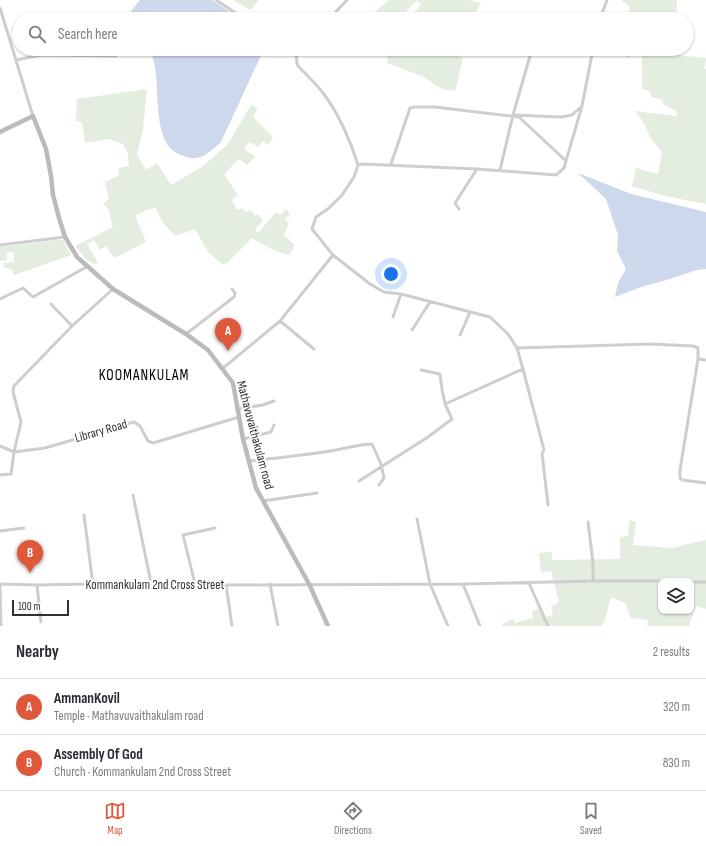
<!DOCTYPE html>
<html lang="en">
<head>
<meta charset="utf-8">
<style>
	body { margin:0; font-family:"Sofia Sans Condensed",sans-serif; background:#f2f2f3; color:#2b2b33 }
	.controls { position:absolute; right:12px; bottom:12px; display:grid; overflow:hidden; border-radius:8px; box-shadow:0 1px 3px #0004 }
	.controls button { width:36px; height:36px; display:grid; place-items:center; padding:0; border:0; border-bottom:1px solid #e1e1e2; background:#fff; color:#2b2b33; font:20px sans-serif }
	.scale { position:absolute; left:12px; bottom:10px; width:57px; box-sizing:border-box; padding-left:4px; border:2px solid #313131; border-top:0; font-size:11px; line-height:14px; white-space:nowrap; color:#313131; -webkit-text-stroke:3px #fff; paint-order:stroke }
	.you { position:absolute; left:391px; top:274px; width:14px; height:14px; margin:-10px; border:3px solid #fff; border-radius:50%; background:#1a73e8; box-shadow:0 0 0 6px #1a73e833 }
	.badge { display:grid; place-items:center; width:26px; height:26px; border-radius:50%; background:#df583b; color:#fff; font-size:13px; font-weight:700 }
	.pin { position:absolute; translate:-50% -33px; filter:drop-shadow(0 1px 2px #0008) }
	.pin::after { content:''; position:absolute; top:21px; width:14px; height:12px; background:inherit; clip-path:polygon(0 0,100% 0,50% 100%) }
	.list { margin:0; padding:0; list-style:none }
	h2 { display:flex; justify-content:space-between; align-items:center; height:52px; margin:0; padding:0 16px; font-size:17px }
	h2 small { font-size:13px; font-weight:400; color:#7c7c81 }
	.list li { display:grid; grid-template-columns:26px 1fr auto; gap:12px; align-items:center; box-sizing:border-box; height:56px; padding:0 16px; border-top:1px solid #e1e1e2 }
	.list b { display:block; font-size:15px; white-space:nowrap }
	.list p { margin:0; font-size:13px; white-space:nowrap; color:#7c7c81 }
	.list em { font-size:13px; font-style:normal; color:#7c7c81 }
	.icon { flex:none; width:22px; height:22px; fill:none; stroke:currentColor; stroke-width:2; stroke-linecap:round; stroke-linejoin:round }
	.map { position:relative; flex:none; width:706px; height:626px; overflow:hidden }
	.search { position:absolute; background:#fff; box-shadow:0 1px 3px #0004; left:12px; right:12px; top:12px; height:44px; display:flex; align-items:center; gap:10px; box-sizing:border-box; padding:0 14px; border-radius:22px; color:#7c7c81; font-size:15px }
	.sheet { height:164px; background:#fff }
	nav { display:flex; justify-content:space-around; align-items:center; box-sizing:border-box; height:56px; border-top:1px solid #e1e1e2; background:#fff; font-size:11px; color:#7c7c81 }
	nav a { display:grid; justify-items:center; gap:2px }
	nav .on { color:#df583b }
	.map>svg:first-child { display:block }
</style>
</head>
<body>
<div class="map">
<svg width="706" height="626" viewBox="0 0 706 626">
	<rect width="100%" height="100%" fill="#fff"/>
	<path fill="#e3ede0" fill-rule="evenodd" d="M233,0H259L251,10Z
		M389,0H468L481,3L471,19H408L421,5L417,0L399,19H367Z
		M621,0H677L676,19H627L630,7Z
		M379,49H459L457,56L463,58L455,91L442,89L422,76L387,63L388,57L376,52Z
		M616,49H676L677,55L706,58L704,69H706V204L665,196L632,186L636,168L658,174L662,152L651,139L642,120L635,111L677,116L676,111L663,104L662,100L652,97L649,91L642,89V52L631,51L630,58L615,53Z
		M147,89L143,129L137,154L146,170L157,163L171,185L202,167L228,144L251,105L258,108L253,117L273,137L268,145L263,141L258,147L250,142L244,149L255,157L247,165L239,159L224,174L238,195L232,200L237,210L242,208L245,212L251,210L255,216L258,214L263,221L255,229L258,233L276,212L280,215L286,209L290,214L285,219L289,223L284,235L295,245L290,255C274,251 266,247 252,238L227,263L222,264L208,252L195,229L175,236L163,223L155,207L135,215L146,242L114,258L106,246L100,250L94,240L87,244L98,263L94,264L86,259L75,246L113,227L108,209L103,204L109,199L105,182L118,176L119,168L129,166L128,154L123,144L108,139L85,143L82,122L76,121L77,99Z
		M57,240H63L71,255L14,275L12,269L4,268L3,263L14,262V252L7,253V260L0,261V247Z
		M630,520L636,522L633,545L671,548L706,540V609L696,606L689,626H647L648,620L631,618L625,603L611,597L604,623L601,626H503L502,624L513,619L515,623L533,618L532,611L542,607L545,617L553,615L551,606L559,602L551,571L541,572L539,553L552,552V560L620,559V537L628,536ZM661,581H691V611H661Z"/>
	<path fill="#cdd8ec" d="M140,0H212L241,19H131L128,15Z
		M149,49H264L221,142C210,152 199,163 184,156C181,155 177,154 175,152C149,135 164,73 149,49Z
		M578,173L631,194L706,212V269L697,270L670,279L641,287L615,297L618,283L626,269L617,251L618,235L606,199Z"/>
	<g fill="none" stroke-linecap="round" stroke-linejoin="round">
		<path stroke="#cecece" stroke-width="3" d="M216,0L245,19
			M0,8L33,116
			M329,19L347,0
			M600,19L607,0
			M295,49C298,55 295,60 298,66C307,75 316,84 323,93C338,112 351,142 358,165
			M16,60L41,55L116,56
			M513,115L532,49
			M391,164L410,108L414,107H435L519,117L566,161
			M500,170L513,115L561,117L572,115L582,106
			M459,209L455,203L477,169
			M0,245L65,237
			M333,255L312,229L316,217L329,208L342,195L354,177L358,165L362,164L477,169L556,175L564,168L566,161L582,106L593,49
			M0,299L23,288L33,297L88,266
			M51,304L72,326
			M393,317L401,294
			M280,321L314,349
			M412,330L430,302
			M186,334L234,297L235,293L232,289
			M460,335L470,312
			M698,359L706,360
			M222,369L280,321L333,255L370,284L384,292L401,294L490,317L508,334L517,348L651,344L693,346L698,348V359L680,470V478L682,480L706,483
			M523,369L544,450L542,453L548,505
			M421,370L440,374L442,389L445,404
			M237,409L263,405L274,401
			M243,439L271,432L274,425
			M0,446L14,452L45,448L134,422L140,426L148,441L153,443L239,417
			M249,461C278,458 307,455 336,450C348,448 360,444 372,444L381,464L384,478L379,485
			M0,475L11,474L14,452L21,422L13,392L14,386L72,326L113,289
			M359,481L428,437L452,419L445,404L523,369L517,348
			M133,495L151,583
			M263,501L317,493
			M84,515L93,585
			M417,519L430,584L448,626
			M0,531L24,528
			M593,581H661
			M691,582H706
			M529,583L548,626
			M0,584L37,585L148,583L226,585L463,584L593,581V563L588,522
			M0,584L1,626
			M195,584L183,535L215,528
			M270,584L278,626
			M463,584L480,626
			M37,585L41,622
			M226,585L232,626"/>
		<path stroke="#bbb" stroke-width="4.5" d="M0,132L33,116L46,149L51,176L53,195L59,218L65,237L77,257L113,289L186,334L208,350L233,383L243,439L256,488L309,584L328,626"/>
	</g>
	<g text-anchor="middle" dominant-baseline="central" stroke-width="4" stroke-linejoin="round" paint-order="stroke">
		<g font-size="13" fill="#313131" stroke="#fff">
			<text transform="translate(101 431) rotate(-16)">Library Road</text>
			<text transform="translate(255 435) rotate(75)">Mathavuvaithakulam road</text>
			<text x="155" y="585">Kommankulam 2nd Cross Street</text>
		</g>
		<g font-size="15" letter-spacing="1" fill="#000" stroke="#fff">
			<text x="144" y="375">KOOMANKULAM</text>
		</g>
	</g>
</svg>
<div class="controls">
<button><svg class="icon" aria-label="layers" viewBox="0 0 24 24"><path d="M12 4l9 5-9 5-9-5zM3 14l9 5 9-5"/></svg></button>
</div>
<div class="scale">100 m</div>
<div class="you"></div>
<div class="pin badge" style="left:228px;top:351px">A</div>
<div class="pin badge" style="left:30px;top:573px">B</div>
<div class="search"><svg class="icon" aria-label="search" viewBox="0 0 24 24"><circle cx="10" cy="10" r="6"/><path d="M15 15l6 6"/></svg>Search here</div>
</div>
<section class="sheet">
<h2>Nearby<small>2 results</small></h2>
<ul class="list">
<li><span class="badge">A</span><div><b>AmmanKovil</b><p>Temple · Mathavuvaithakulam road</p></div><em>320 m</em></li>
<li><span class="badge">B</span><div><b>Assembly Of God</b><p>Church · Kommankulam 2nd Cross Street</p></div><em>830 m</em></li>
</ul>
</section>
<nav>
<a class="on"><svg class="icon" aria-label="map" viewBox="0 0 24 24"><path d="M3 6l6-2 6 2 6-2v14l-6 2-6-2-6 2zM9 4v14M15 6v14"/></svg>Map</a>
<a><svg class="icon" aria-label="directions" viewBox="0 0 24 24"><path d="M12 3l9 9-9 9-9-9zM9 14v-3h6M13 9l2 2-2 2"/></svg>Directions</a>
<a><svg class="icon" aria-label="saved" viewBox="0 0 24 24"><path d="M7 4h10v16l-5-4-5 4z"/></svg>Saved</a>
</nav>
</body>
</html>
